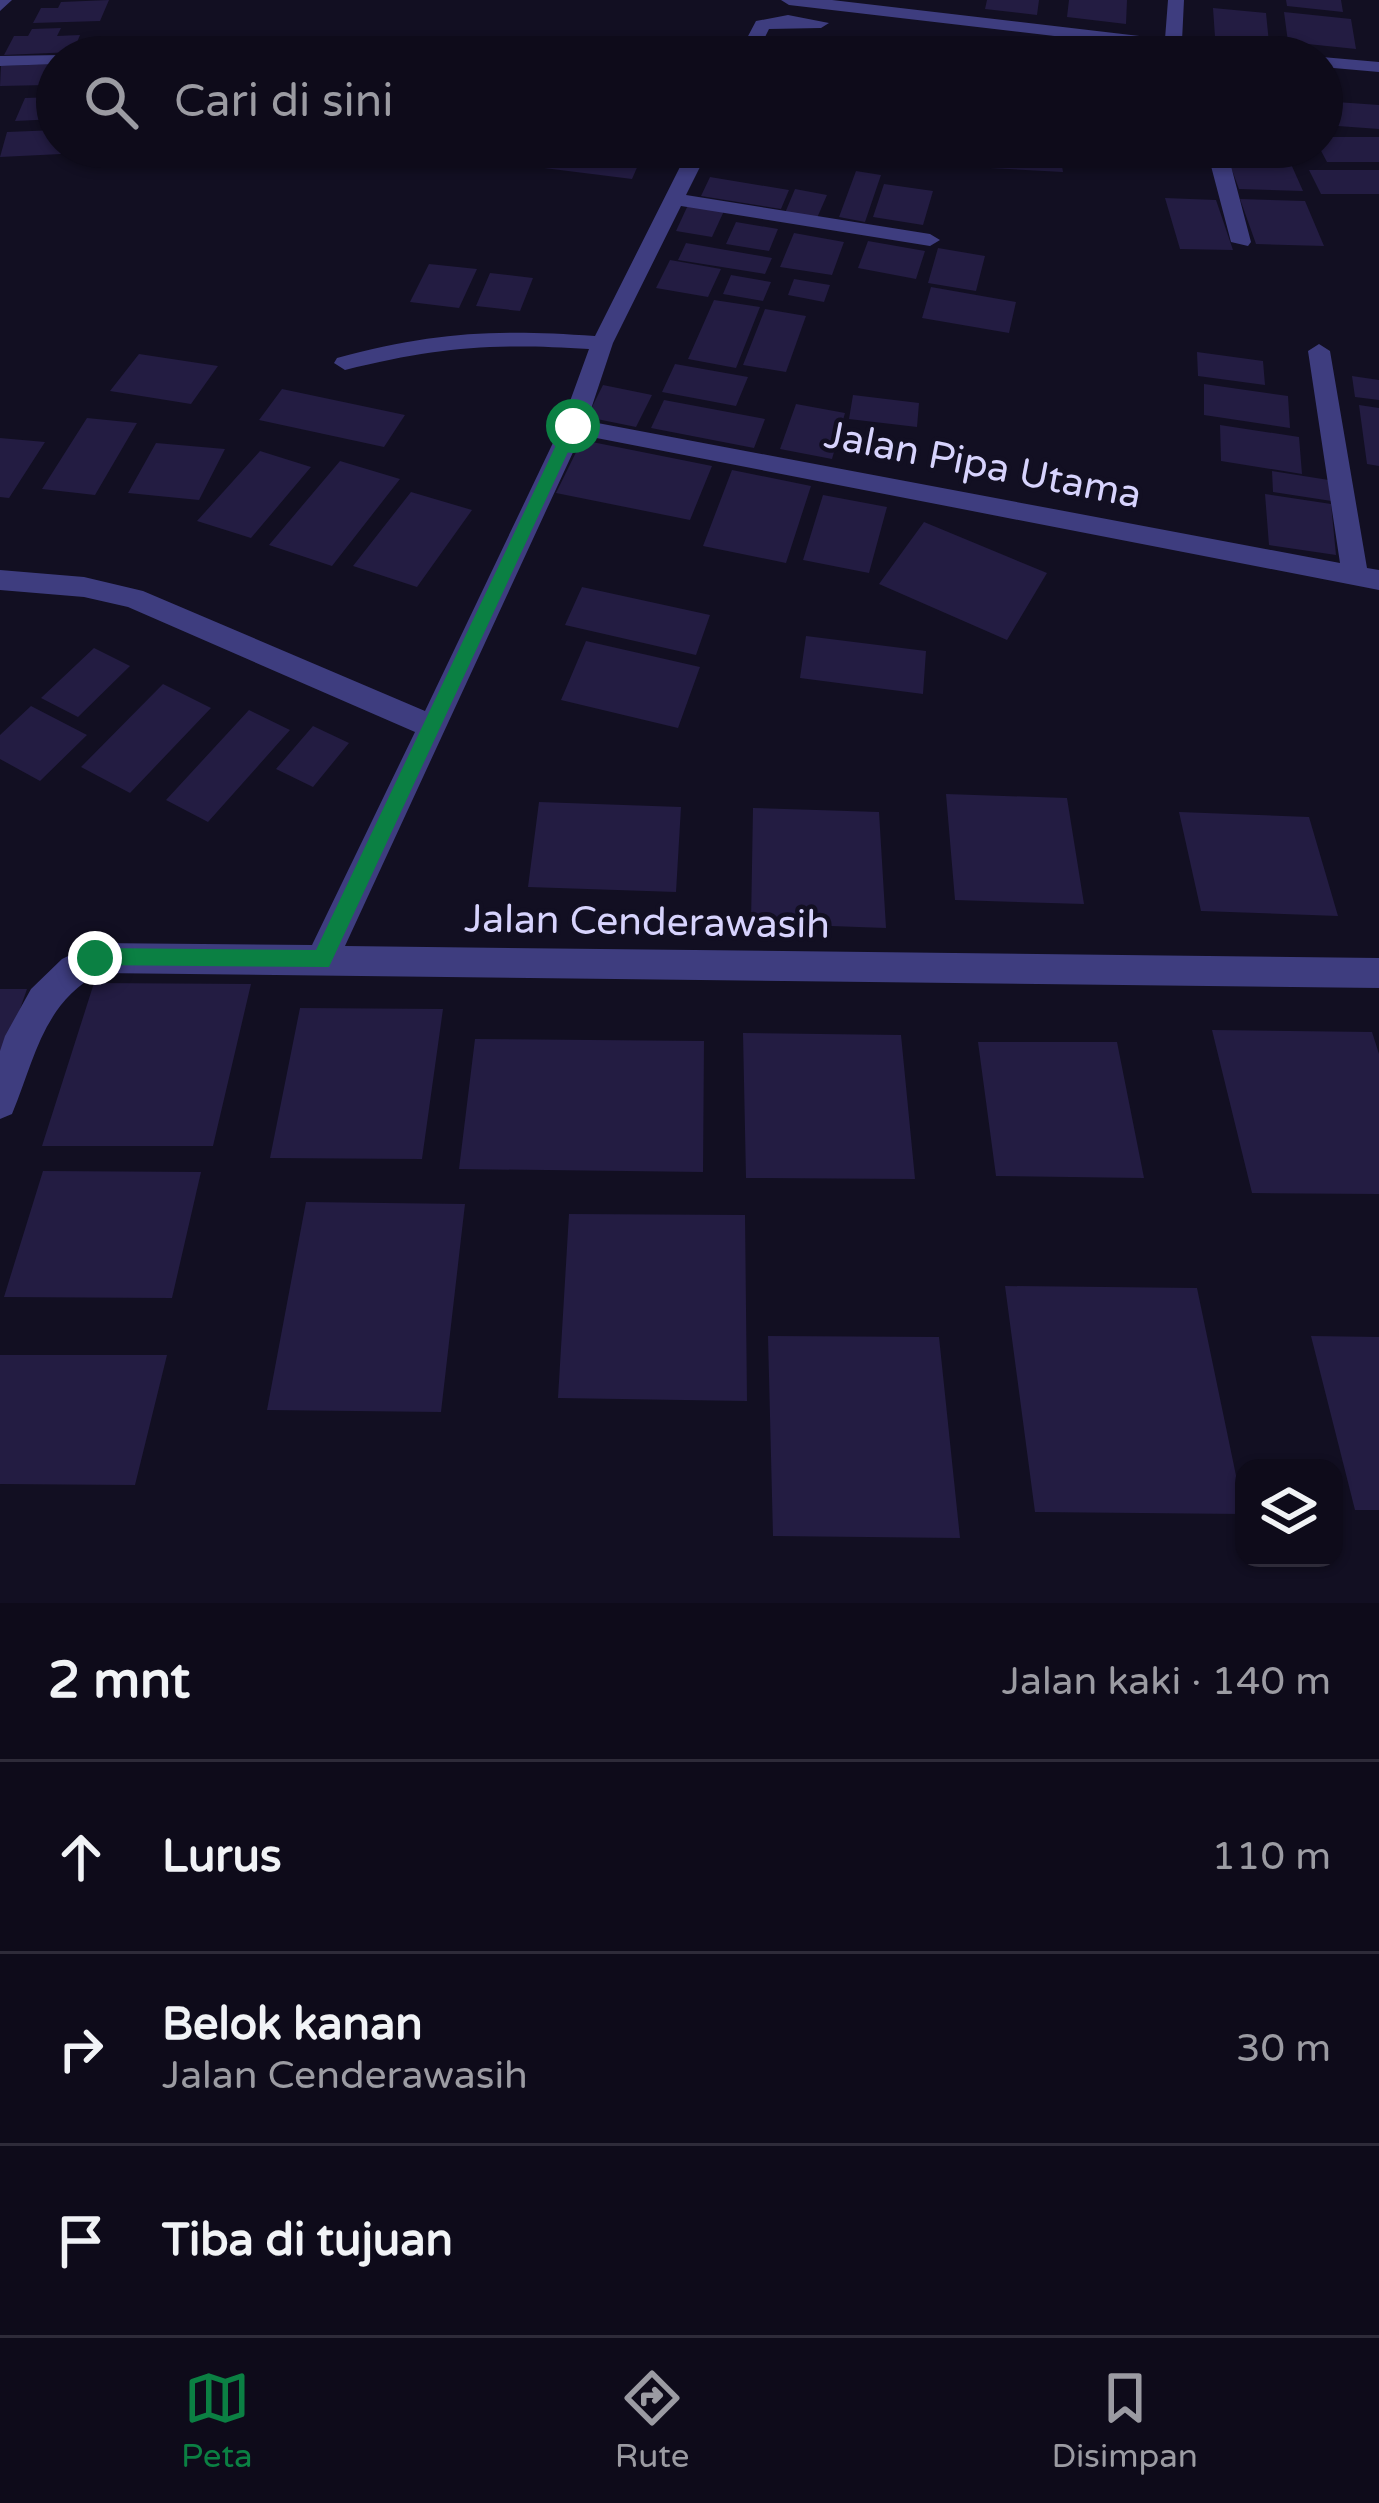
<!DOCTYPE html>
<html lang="id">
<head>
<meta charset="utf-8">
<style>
	body { margin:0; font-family:"Varela Round",sans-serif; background:#1c1927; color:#f1f3f6 }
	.controls { position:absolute; right:36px; bottom:36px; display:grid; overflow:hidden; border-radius:24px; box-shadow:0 3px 9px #0004 }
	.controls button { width:108px; height:108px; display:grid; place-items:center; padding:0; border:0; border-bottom:3px solid #2e2b39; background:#0e0b1a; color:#f1f3f6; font:60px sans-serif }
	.stop { position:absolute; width:36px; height:36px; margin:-27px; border:9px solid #0b8043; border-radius:50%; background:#fff }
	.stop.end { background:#0b8043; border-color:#fff; box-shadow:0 3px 12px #0008 }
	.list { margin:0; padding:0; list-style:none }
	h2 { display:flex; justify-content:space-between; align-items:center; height:156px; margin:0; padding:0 48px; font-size:51px }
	h2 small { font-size:39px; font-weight:400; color:#9b9ba2 }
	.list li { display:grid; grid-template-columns:78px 1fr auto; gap:36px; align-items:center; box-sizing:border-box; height:192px; padding:0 48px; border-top:3px solid #2e2b39 }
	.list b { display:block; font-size:45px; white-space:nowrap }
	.list p { margin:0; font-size:39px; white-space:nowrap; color:#9b9ba2 }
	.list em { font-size:39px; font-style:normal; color:#9b9ba2 }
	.icon { flex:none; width:66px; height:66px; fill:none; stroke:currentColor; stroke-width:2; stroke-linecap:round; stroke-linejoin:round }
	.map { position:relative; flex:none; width:1379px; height:1603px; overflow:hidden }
	.search { position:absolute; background:#0e0b1a; box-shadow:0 3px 9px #0004; left:36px; right:36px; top:36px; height:132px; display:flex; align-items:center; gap:30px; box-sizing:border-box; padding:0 42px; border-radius:66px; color:#9b9ba2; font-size:45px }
	.sheet { height:732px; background:#0e0b1a }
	nav { display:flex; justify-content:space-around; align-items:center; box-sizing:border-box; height:168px; border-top:3px solid #2e2b39; background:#0e0b1a; font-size:33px; color:#9b9ba2 }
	nav a { display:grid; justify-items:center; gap:6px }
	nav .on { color:#0b8043 }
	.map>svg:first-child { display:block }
</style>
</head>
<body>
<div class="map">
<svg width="1379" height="1603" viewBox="0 0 1379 1603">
	<rect width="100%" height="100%" fill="#120f22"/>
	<path fill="#231c42" d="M109,0L100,21L33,23L41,8H58L61,2Z
		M987,0H1039L1037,15L985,9Z
		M1069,0H1127L1126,24L1067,17Z
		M1286,0H1341L1343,12L1287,6Z
		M1213,8L1266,13L1269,43L1215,37Z
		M1284,12L1351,19L1356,49L1288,42Z
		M61,28L57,36L80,35L73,52L4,55L14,36H28L32,29Z
		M558,37L676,50L672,57L548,54Z
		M779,45L821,50L818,57H775Z
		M847,48L900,54V57H844Z
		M56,64L47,85L0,86L1,66Z
		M57,97V119L15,121L25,98Z
		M1322,101L1379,105V129L1324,125Z
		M57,130V147H64L61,154L0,157L7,132Z
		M1322,137H1379V162H1327L1319,147Z
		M505,147H586L643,154L632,179L496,162Z
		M728,147H779L775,158L726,152Z
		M988,151L1060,154L1063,172L990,168Z
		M1229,162L1291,164L1303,191L1239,189Z
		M1309,170H1379V194H1321Z
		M856,171L881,175L865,222L839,217Z
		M710,177L789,190L781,209L701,196Z
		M884,184L933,191L923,225L873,217Z
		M795,189L827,195L817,218L785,213Z
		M1165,198L1216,200L1233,250L1180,249Z
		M1240,199L1305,201L1324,246L1256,244Z
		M688,205L724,211L712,237L676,231Z
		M736,222L778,229L769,251L726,244Z
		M794,233L844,242L832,275L780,267Z
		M868,241L925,251L916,279L858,268Z
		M686,243L772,258L765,274L678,260Z
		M938,248L985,256L976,291L928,283Z
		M670,260L721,269L708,297L656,288Z
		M429,264L477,269L459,308L410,302Z
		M490,273L533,278L520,311L476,306Z
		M731,275L771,282L763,301L723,294Z
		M794,279L830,285L824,302L788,295Z
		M931,287L1016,302L1009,333L922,318Z
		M714,300L760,307L736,368L688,359Z
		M765,309L806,316L786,372L743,365Z
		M1197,352L1263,361L1265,385L1198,376Z
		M139,354L218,366L191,404L110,391Z
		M675,364L748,377L736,406L662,392Z
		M1352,376L1379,380V400L1355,397Z
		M1204,384L1288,396L1290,428L1204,415Z
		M603,385L652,395L636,427L587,417Z
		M282,389L405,415L384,447L259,420Z
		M853,395L919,403L917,427L849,419Z
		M664,400L765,419L754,448L651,428Z
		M796,404L845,413L832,459L780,449Z
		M1359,405L1379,408V466L1367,464Z
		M87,418L137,423L95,495L42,489Z
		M1220,425L1299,437L1302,474L1221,461Z
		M0,438L45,442L9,498L0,497Z
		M582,440L712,466L690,520L556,493Z
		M156,443L225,449L199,500L128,493Z
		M260,451L311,467L251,538L197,521Z
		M340,461L400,479L332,566L269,545Z
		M732,470L811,486L786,563L703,546Z
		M1272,471L1335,481L1338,502L1273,492Z
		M411,492L472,510L417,587L353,566Z
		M1265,494L1331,504L1336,555L1269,545Z
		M823,495L887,507L869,573L803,560Z
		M924,522L1047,573L1007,640L879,584Z
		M582,587L710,615L696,655L565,625Z
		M806,636L926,651L923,694L800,678Z
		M586,641L700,667L678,728L561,700Z
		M94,648L130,666L78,717L41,698Z
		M163,684L211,708L130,793L81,767Z
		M31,706L87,735L40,781L0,759V735Z
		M249,710L290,730L208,822L166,800Z
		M313,726L349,743L313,787L276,769Z
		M946,794L1067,798L1084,904L955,900Z
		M539,802L681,807L676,892L528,887Z
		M753,808L879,812L886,928L751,923Z
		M1179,812L1309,817L1338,916L1201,911Z
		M94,983L251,984L213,1146H42Z
		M0,989H27L1,1064H0Z
		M300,1008L443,1009L422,1159L270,1158Z
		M1212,1030L1372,1032L1379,1054V1194L1252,1193Z
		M743,1033L901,1035L915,1179L746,1178Z
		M475,1039L704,1041L703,1172L459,1169Z
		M978,1042H1117L1144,1178L996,1176Z
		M43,1171L201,1172L172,1298L4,1297Z
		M306,1202L465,1204L441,1412L267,1410Z
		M569,1214L745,1215L747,1401L558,1398Z
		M1005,1286L1197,1288L1244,1514L1035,1512Z
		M768,1336L939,1337L960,1538L773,1536Z
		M1311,1336L1379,1337V1510H1355Z
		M0,1355H167L135,1485L0,1484Z"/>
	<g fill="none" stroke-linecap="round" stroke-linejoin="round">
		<path fill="#3e3d7f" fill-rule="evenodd" d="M0,0H12L0,11Z
			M781,0H832L1165,39L1168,0H1184L1182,41L1278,52L1287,57H1233L789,5Z
			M788,15L829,23L821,28L769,29L755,57H737L756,21Z
			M1047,46L1101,52L1110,57L1041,55L1038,51Z
			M63,55L57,57V64L0,66V56Z
			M1321,57H1322L1379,62V72L1322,67Z
			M690,147H710L686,195L930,234L940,240L930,246L681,206L613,343L587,421L1340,563L1308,351L1319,344L1330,351L1367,568L1379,570V590L581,435L345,946L1379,958V988L99,973C42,1005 35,1059 12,1114L0,1119V1051L5,1036L31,989L62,959L95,943L312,945L415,732L128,607L84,597L0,590V570L84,577L143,591L425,711L561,426L589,349C493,343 438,347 345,370L334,363L337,358C434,332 495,329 595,336Z
			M1206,147H1226L1251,242L1248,246L1231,242Z"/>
	</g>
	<path fill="#0b8043" d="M567,422L580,426L329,967L87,965V951L95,948L316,950Z"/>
	<g text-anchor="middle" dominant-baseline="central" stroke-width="9" stroke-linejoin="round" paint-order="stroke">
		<g font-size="39" fill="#d7d3fd" stroke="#120f22">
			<text transform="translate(983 465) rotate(11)">Jalan Pipa Utama</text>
			<text transform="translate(647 922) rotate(1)">Jalan Cenderawasih</text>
		</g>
	</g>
</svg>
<div class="controls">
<button><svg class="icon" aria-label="layers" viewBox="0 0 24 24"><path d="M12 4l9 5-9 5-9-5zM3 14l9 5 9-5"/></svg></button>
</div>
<div class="stop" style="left:573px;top:426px"></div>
<div class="stop end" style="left:95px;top:958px"></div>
<div class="search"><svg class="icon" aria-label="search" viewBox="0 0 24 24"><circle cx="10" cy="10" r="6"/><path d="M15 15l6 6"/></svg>Cari di sini</div>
</div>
<section class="sheet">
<h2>2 mnt<small>Jalan kaki · 140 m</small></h2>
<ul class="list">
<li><svg class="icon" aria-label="ahead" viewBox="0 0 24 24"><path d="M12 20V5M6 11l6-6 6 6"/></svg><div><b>Lurus</b></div><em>110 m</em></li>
<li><svg class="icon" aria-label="right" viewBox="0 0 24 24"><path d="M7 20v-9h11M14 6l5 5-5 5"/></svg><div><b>Belok kanan</b><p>Jalan Cenderawasih</p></div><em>30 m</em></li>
<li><svg class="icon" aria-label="arrive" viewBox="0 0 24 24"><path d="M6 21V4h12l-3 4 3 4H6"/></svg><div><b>Tiba di tujuan</b></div></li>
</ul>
</section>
<nav>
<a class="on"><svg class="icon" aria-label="map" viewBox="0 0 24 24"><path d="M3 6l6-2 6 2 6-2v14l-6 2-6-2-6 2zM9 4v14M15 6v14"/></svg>Peta</a>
<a><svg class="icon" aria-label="directions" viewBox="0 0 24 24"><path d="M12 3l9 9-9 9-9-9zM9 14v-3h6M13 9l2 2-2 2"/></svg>Rute</a>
<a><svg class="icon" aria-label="saved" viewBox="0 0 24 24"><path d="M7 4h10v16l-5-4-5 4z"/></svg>Disimpan</a>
</nav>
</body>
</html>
